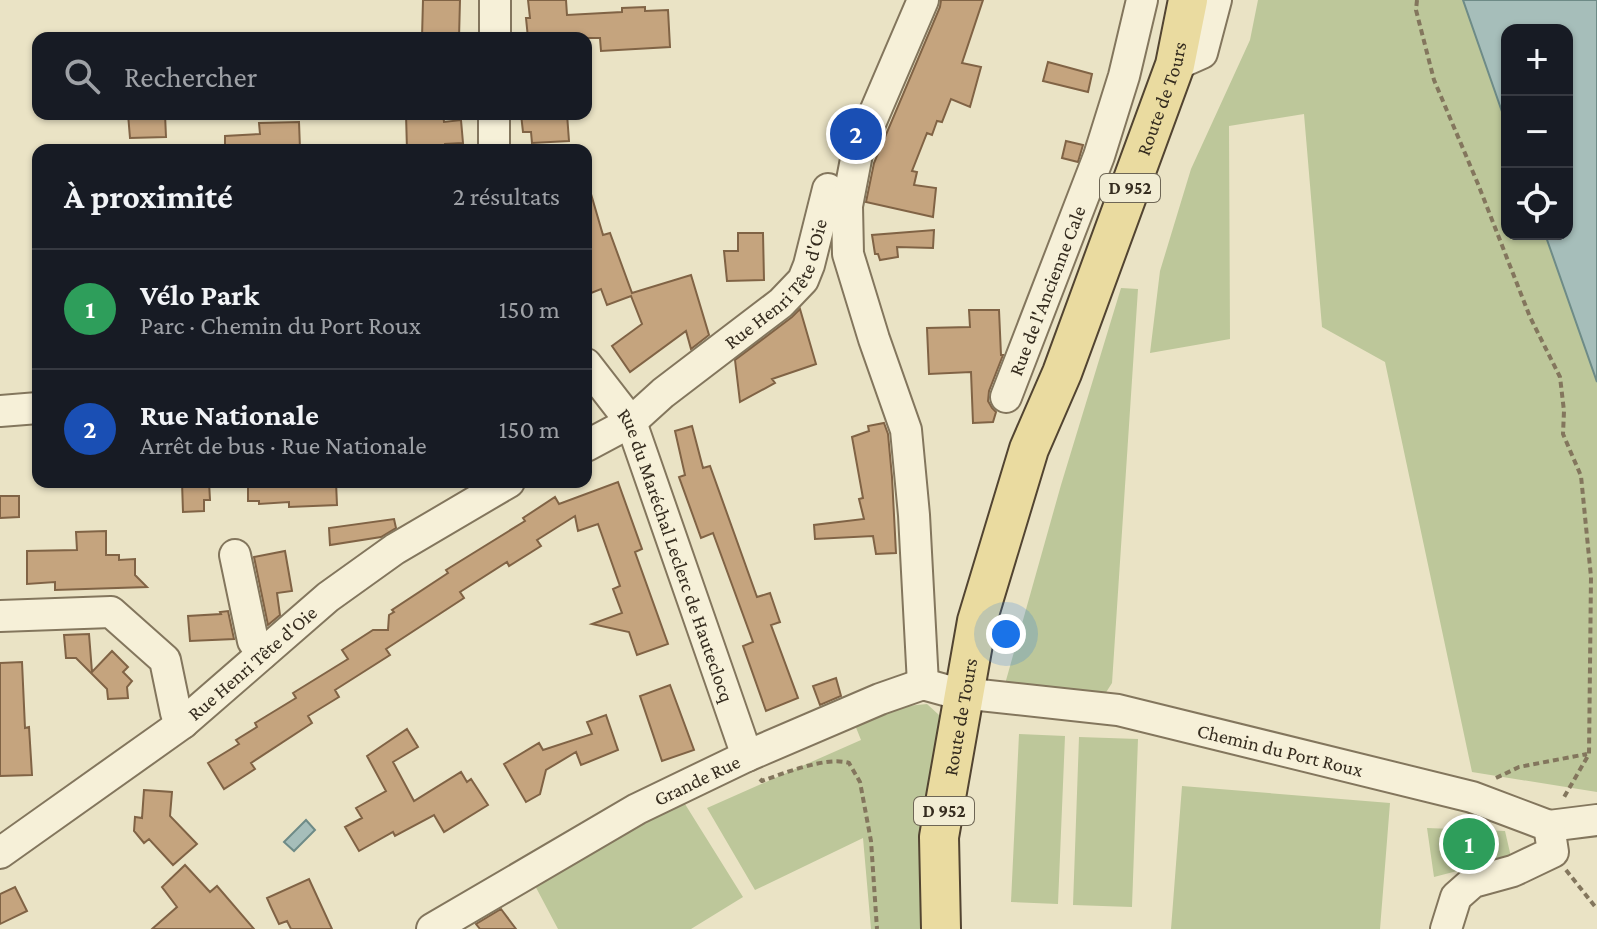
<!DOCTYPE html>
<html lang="fr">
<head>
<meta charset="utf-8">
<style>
	body { margin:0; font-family:"Crimson Pro",serif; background:#242831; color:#f1f3f6 }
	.controls { position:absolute; right:24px; top:24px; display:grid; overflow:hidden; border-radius:16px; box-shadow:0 2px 6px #0004 }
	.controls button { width:72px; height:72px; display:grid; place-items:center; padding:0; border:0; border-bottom:2px solid #363941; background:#171b24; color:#f1f3f6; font:40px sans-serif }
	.you { position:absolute; left:1006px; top:634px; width:28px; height:28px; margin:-20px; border:6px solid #fff; border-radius:50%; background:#1a73e8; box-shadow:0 0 0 12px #1a73e833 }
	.badge { display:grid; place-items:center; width:52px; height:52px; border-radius:50%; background:#db2777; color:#fff; font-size:26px; font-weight:700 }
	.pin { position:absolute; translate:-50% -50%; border:4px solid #fff; box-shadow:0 2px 8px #0006 }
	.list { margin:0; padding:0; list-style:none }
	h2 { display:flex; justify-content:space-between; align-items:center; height:104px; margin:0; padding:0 32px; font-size:34px }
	h2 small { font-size:26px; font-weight:400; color:#9ea1a6 }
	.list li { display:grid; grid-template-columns:52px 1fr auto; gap:24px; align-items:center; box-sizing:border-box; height:120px; padding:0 32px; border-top:2px solid #363941 }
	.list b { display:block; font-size:30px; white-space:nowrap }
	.list p { margin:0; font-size:26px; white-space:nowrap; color:#9ea1a6 }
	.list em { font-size:26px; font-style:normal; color:#9ea1a6 }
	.icon { flex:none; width:44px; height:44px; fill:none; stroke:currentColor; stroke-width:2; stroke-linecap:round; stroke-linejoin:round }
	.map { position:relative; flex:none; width:1597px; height:929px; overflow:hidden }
	.search { position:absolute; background:#171b24; box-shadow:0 2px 6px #0004; left:32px; top:32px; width:560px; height:88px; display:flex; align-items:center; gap:20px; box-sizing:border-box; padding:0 28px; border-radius:16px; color:#9ea1a6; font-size:30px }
	.panel { position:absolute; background:#171b24; box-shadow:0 2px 6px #0004; left:32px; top:144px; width:560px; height:344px; border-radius:16px }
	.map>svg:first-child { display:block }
</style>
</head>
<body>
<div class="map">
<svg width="1597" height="929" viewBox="0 0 1597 929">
	<rect width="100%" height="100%" fill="#eae3c5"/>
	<path fill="#bdc79a" d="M1258,0H1463L1507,126V234H1545L1597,382V792L1472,772L1385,362L1322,327L1304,114L1229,126L1230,339L1150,353L1160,271L1191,169L1250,40Z
		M1121,288L1138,289L1112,683L1105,694L1005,684L1061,485Z
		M927,704L939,715L942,732L929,929H871L863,838L755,890L707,808L861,740L855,725L897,707Z
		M1019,734L1065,736L1058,904L1011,902Z
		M1079,737L1138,739L1132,907L1073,905Z
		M1182,786L1390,803L1380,929H1171Z
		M680,796L743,897L691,929H558L532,880Z
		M1427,828L1505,831L1511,857L1434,877Z"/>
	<path fill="#a6beba" stroke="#6e8b87" stroke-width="2" d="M1463,0H1597V382L1545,234H1567V30H1507V126Z
		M306,820L315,830L294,851L284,842Z"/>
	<path fill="#c5a47e" stroke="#806345" stroke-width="2" d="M423,0H460L459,38H422Z
		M528,0H566L567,15L622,12V8L645,7V11L668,10L670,47L601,51L600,38H528L526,18H530Z
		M941,0H983L962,63L981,67L970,107L951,99L942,122L937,121L932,135L927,133L912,171L917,172L914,185L936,188L933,217L866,202L874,163L940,7Z
		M1048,62L1092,74L1088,92L1043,81Z
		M128,114H165L166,137L130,138Z
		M406,114H443L444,122L461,120L463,143L445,144V150H407Z
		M521,114H567L569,141L532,143L531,132H523Z
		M299,122L300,149L225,150V136L260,134L259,123Z
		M1066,141L1083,145L1078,162L1062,158Z
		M591,194L603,235L610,233L632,293L691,275L709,335L691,349L686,331L630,372L612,346L642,324L631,296L607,305L601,289L586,295V195Z
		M934,230L933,248L897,247L898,257L880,260L878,254H875L872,235Z
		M738,233H763L764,280L727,281L724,251H738Z
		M800,309L816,364L772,379L775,383L740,402L735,360L792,317Z
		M969,310H999L1001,355H1003L989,391L988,401L992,408L996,412L993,422L973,423L971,372L929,374L927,328L970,327Z
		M884,423L888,434L892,477L896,553L876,554L873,536L815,539L814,525L864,519L859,499L863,498L852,437L869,431L868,426Z
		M692,426L703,468L710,466L757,597L770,593L780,622L771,625L798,698L766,711L743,646L753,642L713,533L701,538L679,477L685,475L675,431Z
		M182,482H209L210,500H204V511L183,512Z
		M248,482H336L337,505L289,507V502L259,504V501H248Z
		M618,482L642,549L635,552L668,644L637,655L629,632L592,624L622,613L613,589L620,586L598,524L578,531L575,516L537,540L541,546L509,566L507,562L460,592L464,598L386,649L390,655L335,690L339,697L308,716L312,723L251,763L255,769L224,789L208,763L239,744L236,740L257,727L255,723L296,698L293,693L348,659L342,650L373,630H388L389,615L394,612L392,610L448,573L446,570L525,521L523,518L555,497L559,504Z
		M0,496H19V517L0,518Z
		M394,519L396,528L381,537L330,545L329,528Z
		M106,531V555H119V560L135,559V575L147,587L55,590V582L27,584V551L77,550L76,532Z
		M285,551L292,591L277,593L280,615L268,625L254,557Z
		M228,611L234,639L190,641L188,616L221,614L220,612Z
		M89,634L92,672L112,651L128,667L123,672L132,681L127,687L128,698L108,699L107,689L76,658H66L64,635Z
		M22,662L25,728L29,727L32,775L0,776V663Z
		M836,678L841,696L820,705L813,686Z
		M670,685L694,750L662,761L640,696Z
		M606,715L618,750L581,765L576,752L546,770L540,794L526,802L504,764L539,743L543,750L592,734L587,722Z
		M407,729L418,747L393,762L414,801L461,772L467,782L471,779L488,805L444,832L434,815L395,836L393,832L359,851L345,827L362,818L356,808L386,791L367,756Z
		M144,790L172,792L170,816L197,844L173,865L149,839L144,843L134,831L135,817L142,818Z
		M185,865L210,892L217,886L254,929H152L177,907L162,887Z
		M309,879L332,929H291L287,921L279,924L271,907L267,898Z
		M15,887L27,911L0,924V894Z
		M501,909L516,929H480L476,924Z"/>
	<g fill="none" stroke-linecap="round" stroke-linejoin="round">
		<g stroke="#83765d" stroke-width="34">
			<g id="minor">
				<path d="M495,38V0"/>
				<path d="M1175,65L1202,53L1216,0"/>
				<path d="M494,150V114"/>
				<path id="s1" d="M586,364L631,422L747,756"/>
				<path id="s2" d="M1006,397L1099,156L1124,76L1142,0"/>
				<path d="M0,411L38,408"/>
				<path id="s3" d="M586,446L631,422L663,393L781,303L803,280L809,265L828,189"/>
				<path d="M235,555L253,641L262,654"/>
				<path d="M0,616L111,612L165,660L176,713L183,723"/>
				<path d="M923,684L914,515L906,430L874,339L848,254L847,206L857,154L923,0"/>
				<path d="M1549,826L1597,820"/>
				<path id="s4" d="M0,853L183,723L328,597L395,549L509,482"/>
				<path id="s5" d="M432,929L637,809L747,756L880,699L923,684L952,692L1118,710L1472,797L1549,826L1553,852L1513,871L1473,882L1456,897L1446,929"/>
			</g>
		</g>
		<g stroke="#524431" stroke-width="42">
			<g id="major">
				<path id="s6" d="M941,929L939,837L977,621L1029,449L1062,373L1175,65L1188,0"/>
			</g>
		</g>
		<path stroke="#83765d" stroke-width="4" stroke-dasharray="6 4" stroke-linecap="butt" d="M1417,0L1416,10L1434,80L1478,184L1530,317L1560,377L1564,411L1563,434L1581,476L1591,577L1589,754L1563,799
			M1496,778L1519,767L1587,754
			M760,779L762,781C784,773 827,756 849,763L860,782L871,841L877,929
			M1566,870L1597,909"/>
		<use href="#minor" stroke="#f6f0d8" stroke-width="30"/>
		<use href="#major" stroke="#eadba0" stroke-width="38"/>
	</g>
	<g text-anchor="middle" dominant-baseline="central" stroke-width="8" stroke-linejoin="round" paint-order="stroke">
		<g fill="#f2edd4" stroke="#6e6655" stroke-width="2">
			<rect x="1100" y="174" width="60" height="28" rx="6"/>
			<rect x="914" y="797" width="60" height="28" rx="6"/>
		</g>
		<g font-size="18" font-weight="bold" fill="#352c1f">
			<text x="1130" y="188">D 952</text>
			<text x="944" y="811">D 952</text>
		</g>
		<g font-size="20" fill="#352c1f" stroke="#f2edd4">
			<text stroke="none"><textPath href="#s6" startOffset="866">Route de Tours</textPath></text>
			<text stroke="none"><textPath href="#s3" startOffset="256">Rue Henri Tête d'Oie</textPath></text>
			<text stroke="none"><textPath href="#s2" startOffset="114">Rue de l'Ancienne Cale</textPath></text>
			<text stroke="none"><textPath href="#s1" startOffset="214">Rue du Maréchal Leclerc de Hauteclocq</textPath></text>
			<text stroke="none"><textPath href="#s4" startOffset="316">Rue Henri Tête d'Oie</textPath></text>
			<text stroke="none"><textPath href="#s6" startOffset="214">Route de Tours</textPath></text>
			<text stroke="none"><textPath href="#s5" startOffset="914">Chemin du Port Roux</textPath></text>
			<text stroke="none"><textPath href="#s5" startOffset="304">Grande Rue</textPath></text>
		</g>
	</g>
</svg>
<div class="controls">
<button>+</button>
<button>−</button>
<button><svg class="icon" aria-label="locate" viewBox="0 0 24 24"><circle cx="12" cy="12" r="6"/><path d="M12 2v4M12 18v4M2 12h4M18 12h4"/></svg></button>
</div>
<div class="you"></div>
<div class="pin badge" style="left:1469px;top:844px;background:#2e9e5b">1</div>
<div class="pin badge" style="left:856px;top:134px;background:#1a4fb4">2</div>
<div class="search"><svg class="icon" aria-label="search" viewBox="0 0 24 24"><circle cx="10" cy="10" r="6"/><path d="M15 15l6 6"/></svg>Rechercher</div>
<section class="panel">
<h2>À proximité<small>2 résultats</small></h2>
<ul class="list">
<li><span class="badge" style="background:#2e9e5b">1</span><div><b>Vélo Park</b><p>Parc · Chemin du Port Roux</p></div><em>150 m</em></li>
<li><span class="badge" style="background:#1a4fb4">2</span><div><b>Rue Nationale</b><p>Arrêt de bus · Rue Nationale</p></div><em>150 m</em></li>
</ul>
</section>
</div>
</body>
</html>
